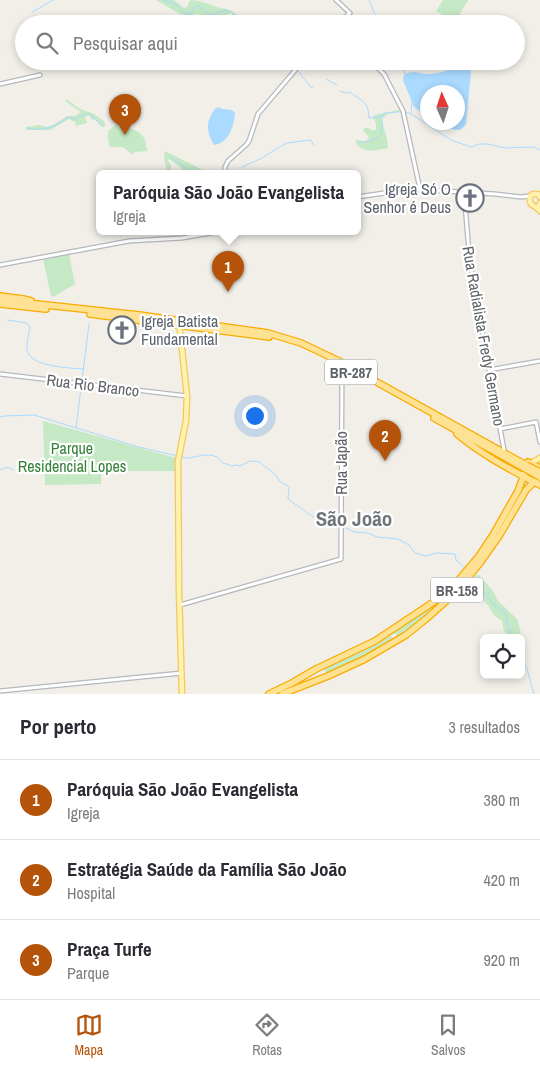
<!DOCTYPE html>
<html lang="pt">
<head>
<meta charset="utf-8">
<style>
	body { margin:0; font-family:"Archivo Narrow",sans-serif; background:#f2f2f3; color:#2b2b33 }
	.controls { position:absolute; right:15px; bottom:15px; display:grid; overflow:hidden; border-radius:8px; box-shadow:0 2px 8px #0003 }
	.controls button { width:45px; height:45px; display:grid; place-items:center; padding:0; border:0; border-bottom:1px solid #e1e1e2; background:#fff; color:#2b2b33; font:25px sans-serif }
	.compass { position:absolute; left:420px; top:85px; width:45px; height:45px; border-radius:50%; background:#fff; box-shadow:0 2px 8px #0003; rotate:357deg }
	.you { position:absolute; left:254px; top:415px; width:18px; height:18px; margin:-12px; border:4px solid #fff; border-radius:50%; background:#1a73e8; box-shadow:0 0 0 8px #1a73e833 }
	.badge { display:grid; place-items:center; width:32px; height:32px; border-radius:50%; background:#b45309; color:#fff; font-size:16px; font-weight:700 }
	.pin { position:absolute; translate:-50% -41px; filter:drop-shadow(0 1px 2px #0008) }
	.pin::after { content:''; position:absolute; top:26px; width:18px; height:15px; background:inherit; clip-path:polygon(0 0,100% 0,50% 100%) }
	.popup { position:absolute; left:96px; top:170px; width:265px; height:65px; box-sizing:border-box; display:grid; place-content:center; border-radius:8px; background:#fff; filter:drop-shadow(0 1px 4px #0005); font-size:16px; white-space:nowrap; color:#7c7c81 }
	.popup b { font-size:19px; color:#2b2b33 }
	.popup::after { content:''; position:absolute; left:50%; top:100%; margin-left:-10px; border:10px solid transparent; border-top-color:#fff }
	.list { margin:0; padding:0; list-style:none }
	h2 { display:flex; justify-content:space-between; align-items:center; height:65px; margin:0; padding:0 20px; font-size:21px }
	h2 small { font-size:16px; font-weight:400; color:#7c7c81 }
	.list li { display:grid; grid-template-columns:32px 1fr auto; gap:15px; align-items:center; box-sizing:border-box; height:80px; padding:0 20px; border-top:1px solid #e1e1e2 }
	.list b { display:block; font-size:19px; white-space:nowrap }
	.list p { margin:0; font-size:16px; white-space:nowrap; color:#7c7c81 }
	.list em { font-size:16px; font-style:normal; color:#7c7c81 }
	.icon { flex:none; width:28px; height:28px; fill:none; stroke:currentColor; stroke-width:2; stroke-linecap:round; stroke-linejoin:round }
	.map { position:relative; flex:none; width:540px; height:694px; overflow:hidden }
	.search { position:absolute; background:#fff; box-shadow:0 2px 8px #0003; left:15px; right:15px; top:15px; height:55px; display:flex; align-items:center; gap:12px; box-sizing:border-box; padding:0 18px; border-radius:28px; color:#7c7c81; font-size:19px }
	.sheet { height:305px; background:#fff }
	nav { display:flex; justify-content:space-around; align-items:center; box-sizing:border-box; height:70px; border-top:1px solid #e1e1e2; background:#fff; font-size:14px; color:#7c7c81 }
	nav a { display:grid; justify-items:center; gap:2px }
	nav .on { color:#b45309 }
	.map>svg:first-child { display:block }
</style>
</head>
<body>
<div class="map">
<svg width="540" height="694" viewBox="0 0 540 694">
	<rect width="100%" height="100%" fill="#f1efe8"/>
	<path fill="#c5e8c5" d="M156,0H174L184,8L187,7L190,0C199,0 209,4 217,7C221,9 226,8 229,10C238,14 242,20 251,21L254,19L265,24H242L231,13C226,16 207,21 202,20L198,13L189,17L180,14Z
		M443,0H468L455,22L436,11Z
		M65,99L69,101L80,109L94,114L104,121L106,126L102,127L95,119L92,120L89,115L85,117L87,123L76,126L75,122L69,119L50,130H26V127L40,125L46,127L52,126L67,116H75L81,112L65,101Z
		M399,110L400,112L387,114L385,117L381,118L387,139L388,148C376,150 360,155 355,140C360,140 367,144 369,137L363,131L364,128H368L372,130H376V124L373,117L375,115Z
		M118,123L139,132L145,139L147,151L135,152L134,153L132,154L123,147H110L108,139V131Z
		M165,151L195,166L208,173H186L180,167L169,159L168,161L171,165V170L169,171L167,170C165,164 163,157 165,151Z
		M69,254L75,284L53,297L51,296L43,259Z
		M43,421L176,458V471H101V484L45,485Z
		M525,480L529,483L521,493L503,525L463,581L438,607L397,639L396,634L392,632L435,603L473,566Z
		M476,575H479L493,591L498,601L517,619L520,629L521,638H507L508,635L504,631L502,621L493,614L489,606L480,598V595L467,586Z
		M391,636L393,638L392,641C372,653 350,664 327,673L325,671L326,667L362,651Z"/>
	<path fill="#aadaff" d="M457,67L466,68L471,71L466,124C459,136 449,127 440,123L458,122V92H428L427,116L414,107L403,80L404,75C413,69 419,74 428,74C438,74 448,70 457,67Z
		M218,107L222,109L232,110L235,113C234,126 229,143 214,145C210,139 206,128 209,120C210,118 211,116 212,113L215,109Z"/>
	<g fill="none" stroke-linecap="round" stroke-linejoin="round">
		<path stroke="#aadaff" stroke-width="1" d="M163,0L164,1C172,3 180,3 182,12L190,14L192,12V9L199,6L209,15C214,15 217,12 221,11C232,8 235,17 242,21C244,22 247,23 249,24
			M369,0L376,17L380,24
			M32,12C40,8 46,4 53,0
			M256,24L258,23L262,24
			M294,61L296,63
			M399,61L405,74
			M298,71L311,87H313
			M326,79L337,85
			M340,91L345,93L350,92C363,102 368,101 369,118L379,117L385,113L398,112
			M406,112L411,114L451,140L471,147L479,144H488L505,148L534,147L540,150
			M411,113L412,102
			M27,128C41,132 57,126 68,117L75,119L86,114L91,115L102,126
			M359,142C366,142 378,141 381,133C383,128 382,122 382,117
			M169,156L193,173
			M242,167L262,158L281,146L287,143L311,140L314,146
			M8,320L27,323L30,327C29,333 26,345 27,350C30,367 70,368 84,369
			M0,417L3,416L34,415L139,447L186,458C196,458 206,452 217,457C219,458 221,462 223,463C226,464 229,464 231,466L237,465L240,466L250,461L260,462C265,468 277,473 279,481C292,488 289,485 288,499L312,516L327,519L354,532L368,533L377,537L398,539L409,545L415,553L426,556L436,553L455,554L456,560L464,567
			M76,428L89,324
			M0,470L8,467L13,470
			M475,580L495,606L504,611L513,638
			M521,657L527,669L534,694"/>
		<g stroke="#b5b8bc" stroke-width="5.5">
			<path id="minor" d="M336,0L350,13L337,24
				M370,61L384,74L403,111L420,189
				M0,84L40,75
				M225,173V167L228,161L246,145L249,141L258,114L303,61
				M464,192L470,264L504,450
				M357,197L412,189L495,194L521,197L530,196
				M0,265L129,241L182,238L222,231
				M489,370L540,361
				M0,374L187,396
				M500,429L536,422L540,442
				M180,605L341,559L342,367
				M0,691L182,673"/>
		</g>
		<g stroke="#f2c960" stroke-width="7">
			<path id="major" d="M540,197L538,194H533C529,196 529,200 531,204L537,208L540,211
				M539,205L540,203
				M180,331L187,396L186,421L178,461L179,592L182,694
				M531,463L540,458"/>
		</g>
		<g stroke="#f9ab00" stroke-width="8">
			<path id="highway" d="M0,296L23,299L31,301
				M0,300L139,315L268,333L301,343L339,361L526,465
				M0,304L46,309
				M90,314L269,337
				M434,418L524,468
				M457,434C482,455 511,470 540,485
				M528,462L540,468
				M269,694L292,683L316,669L375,641L447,593L457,582L479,556L493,535L518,491L527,467L531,463
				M282,694L328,676L365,659L406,635L426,619L454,594L480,563L499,536L526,490L540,476"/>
		</g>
		<use href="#minor" stroke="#fff" stroke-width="3"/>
		<use href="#major" stroke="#fff2af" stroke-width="4.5"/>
		<use href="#highway" stroke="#fde293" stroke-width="5.5"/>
		<g stroke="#f9ab00" stroke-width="8" stroke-linecap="butt">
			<path id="highway-bridge" d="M526,465L540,472
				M524,468L540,477"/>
		</g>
		<use href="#highway-bridge" stroke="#fde293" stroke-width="5.5"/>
	</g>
	<defs>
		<g id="church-ring" transform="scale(1.4375)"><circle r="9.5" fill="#fff" stroke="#6b7280" stroke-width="1.5"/><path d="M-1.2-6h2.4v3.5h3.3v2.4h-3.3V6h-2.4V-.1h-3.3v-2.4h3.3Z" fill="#6b7280"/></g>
	</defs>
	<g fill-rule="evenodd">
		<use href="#church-ring" x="470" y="198"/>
		<use href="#church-ring" x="122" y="330"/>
	</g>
	<g text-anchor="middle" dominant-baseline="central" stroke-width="4.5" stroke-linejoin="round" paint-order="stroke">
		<g fill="#fff" stroke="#8f9295" stroke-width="1">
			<rect x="325" y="359.5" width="52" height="25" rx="4"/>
			<rect x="431" y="577.5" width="52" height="25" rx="4"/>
		</g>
		<g font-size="15" font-weight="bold" fill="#5f6368">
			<text x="351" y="372">BR-287</text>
			<text x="457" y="590">BR-158</text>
		</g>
		<g font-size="16" fill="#5b616d" stroke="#fff" text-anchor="end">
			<text x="451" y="189">Igreja Só O<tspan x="451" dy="18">Senhor é Deus</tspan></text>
			<text x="141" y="321" text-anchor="start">Igreja Batista<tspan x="141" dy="18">Fundamental</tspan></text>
		</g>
		<g font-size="16" fill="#5f6368" stroke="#fff">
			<text transform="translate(484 336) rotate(80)">Rua Radialista Fredy Germano</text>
			<text transform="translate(93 385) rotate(7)">Rua Rio Branco</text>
			<text transform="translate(341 463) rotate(-90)">Rua Japão</text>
		</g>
		<g font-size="16" fill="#348238" stroke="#fff">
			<text x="72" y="448">Parque<tspan x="72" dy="18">Residencial Lopes</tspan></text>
		</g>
		<g font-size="21" font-weight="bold" fill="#70757a" stroke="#fff">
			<text x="354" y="518">São João</text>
		</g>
	</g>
</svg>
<div class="controls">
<button><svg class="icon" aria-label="locate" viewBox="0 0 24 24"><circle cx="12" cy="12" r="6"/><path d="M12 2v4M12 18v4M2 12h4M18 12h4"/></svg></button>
</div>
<svg class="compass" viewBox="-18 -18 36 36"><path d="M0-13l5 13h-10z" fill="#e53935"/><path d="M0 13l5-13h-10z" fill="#7c7c81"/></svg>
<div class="you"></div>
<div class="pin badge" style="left:228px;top:292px">1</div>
<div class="popup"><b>Paróquia São João Evangelista</b>Igreja</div>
<div class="pin badge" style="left:385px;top:461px">2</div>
<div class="pin badge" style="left:125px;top:135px">3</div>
<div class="search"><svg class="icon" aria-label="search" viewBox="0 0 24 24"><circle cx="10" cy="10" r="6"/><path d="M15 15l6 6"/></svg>Pesquisar aqui</div>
</div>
<section class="sheet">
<h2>Por perto<small>3 resultados</small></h2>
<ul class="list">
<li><span class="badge">1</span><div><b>Paróquia São João Evangelista</b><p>Igreja</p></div><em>380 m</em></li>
<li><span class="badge">2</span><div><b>Estratégia Saúde da Família São João</b><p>Hospital</p></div><em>420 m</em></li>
<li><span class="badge">3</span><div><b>Praça Turfe</b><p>Parque</p></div><em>920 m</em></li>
</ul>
</section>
<nav>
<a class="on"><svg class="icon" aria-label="map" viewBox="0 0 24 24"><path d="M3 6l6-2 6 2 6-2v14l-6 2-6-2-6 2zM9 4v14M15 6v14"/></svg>Mapa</a>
<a><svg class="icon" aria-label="directions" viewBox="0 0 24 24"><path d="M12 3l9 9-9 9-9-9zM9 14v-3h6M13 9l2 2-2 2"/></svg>Rotas</a>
<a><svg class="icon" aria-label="saved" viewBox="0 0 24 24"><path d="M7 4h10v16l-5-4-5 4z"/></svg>Salvos</a>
</nav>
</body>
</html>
